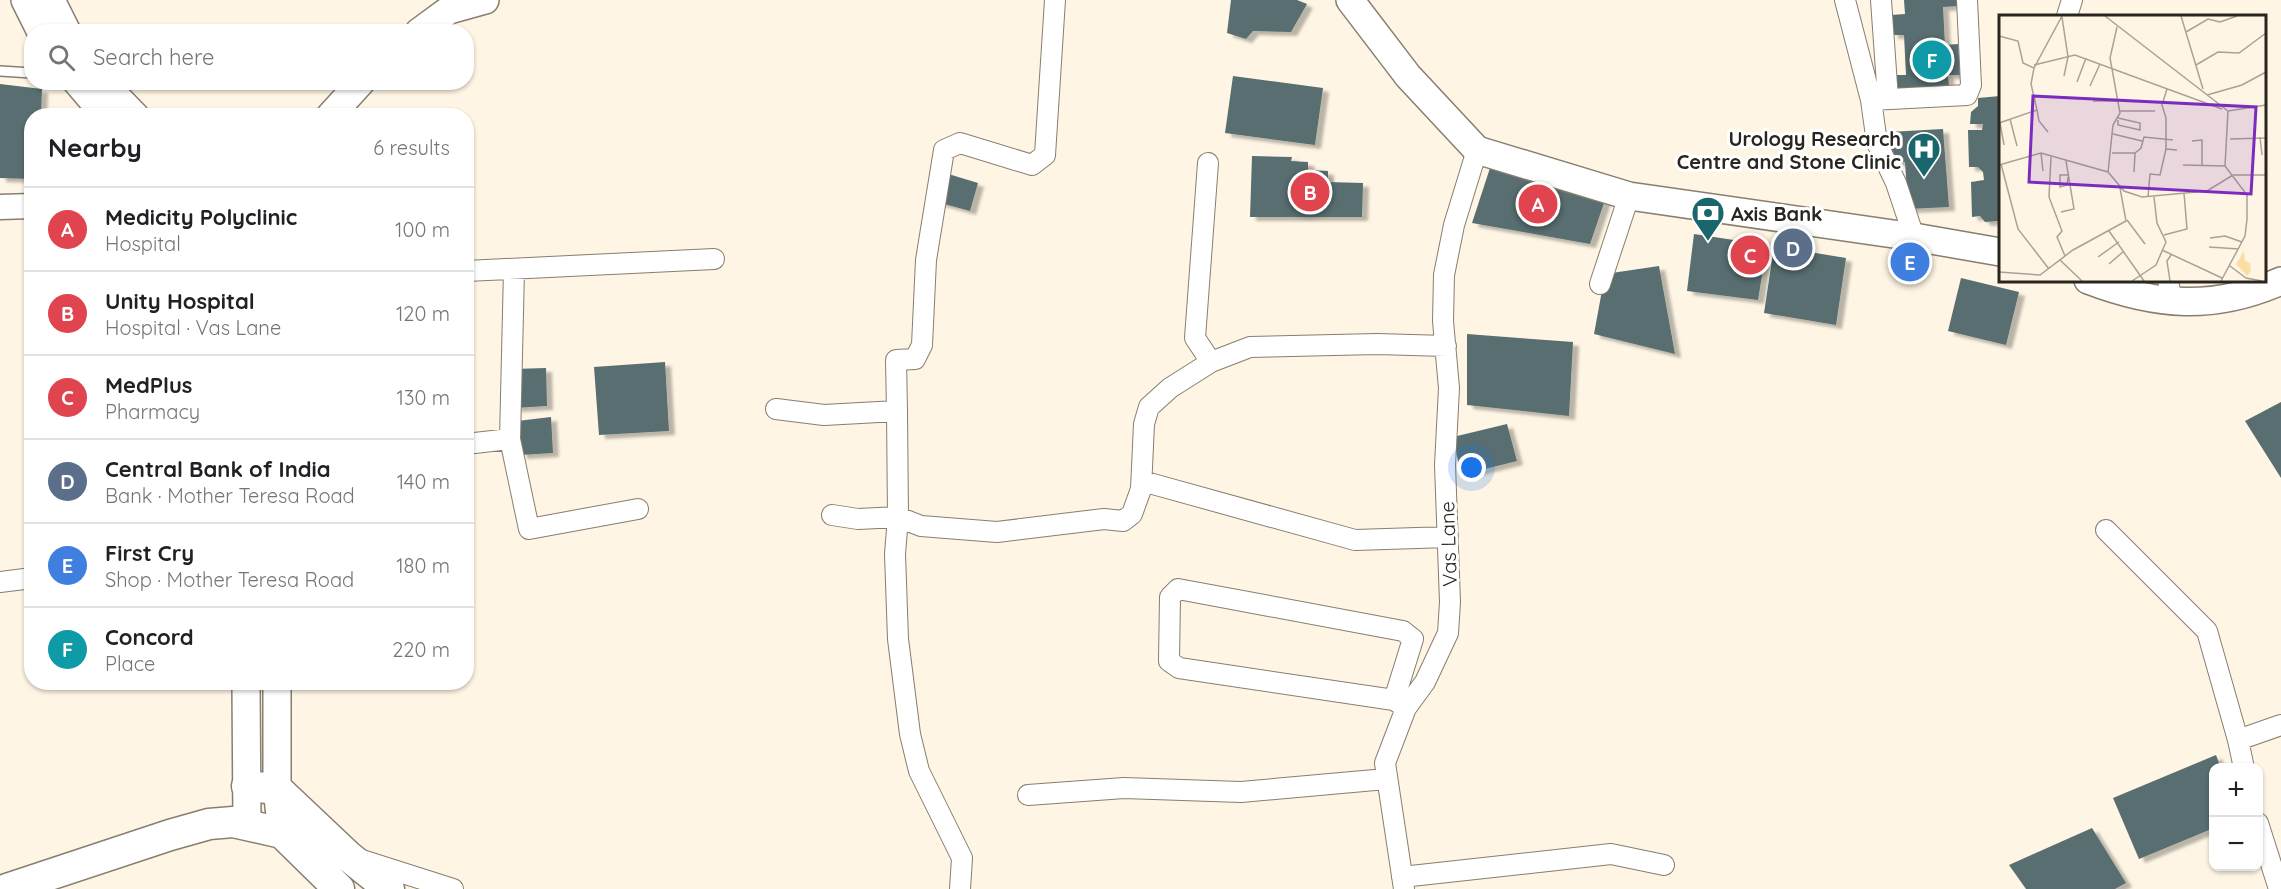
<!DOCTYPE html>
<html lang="en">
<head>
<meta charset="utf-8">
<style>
	body { margin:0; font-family:Quicksand,sans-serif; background:#f2f2f2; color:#202124 }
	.controls { position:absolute; right:18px; bottom:18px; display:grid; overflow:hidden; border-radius:12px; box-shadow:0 2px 4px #0004 }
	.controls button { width:54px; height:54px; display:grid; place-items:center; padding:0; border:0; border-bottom:2px solid #e0e0e0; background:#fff; color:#202124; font:30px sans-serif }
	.you { position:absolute; left:1472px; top:468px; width:21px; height:21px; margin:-15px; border:4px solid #fff; border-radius:50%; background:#1a73e8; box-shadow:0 0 0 9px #1a73e833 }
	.badge { display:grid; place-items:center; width:39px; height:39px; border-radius:50%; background:#19666d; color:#fff; font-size:20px; font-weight:700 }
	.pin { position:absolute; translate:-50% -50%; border:3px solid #fff; box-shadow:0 2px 6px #0006 }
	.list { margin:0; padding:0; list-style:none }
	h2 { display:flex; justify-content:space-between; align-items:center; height:78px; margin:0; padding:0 24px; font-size:26px }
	h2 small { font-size:20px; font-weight:400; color:#757577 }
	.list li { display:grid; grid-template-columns:39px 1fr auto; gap:18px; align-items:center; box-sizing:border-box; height:84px; padding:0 24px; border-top:2px solid #e0e0e0 }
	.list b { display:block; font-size:22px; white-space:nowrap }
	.list p { margin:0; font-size:20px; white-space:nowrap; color:#757577 }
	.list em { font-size:20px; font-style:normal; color:#757577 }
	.icon { flex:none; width:33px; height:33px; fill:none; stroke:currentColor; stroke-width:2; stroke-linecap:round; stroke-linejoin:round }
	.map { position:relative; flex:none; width:2281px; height:889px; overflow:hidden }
	.search { position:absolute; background:#fff; box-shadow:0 2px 4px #0004; left:24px; top:24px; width:450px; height:66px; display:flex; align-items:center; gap:15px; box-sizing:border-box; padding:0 21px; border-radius:24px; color:#757577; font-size:22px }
	.panel { position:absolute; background:#fff; box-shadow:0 2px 4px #0004; left:24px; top:108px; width:450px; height:582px; border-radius:24px }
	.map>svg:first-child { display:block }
</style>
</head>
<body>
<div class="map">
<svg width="2281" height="889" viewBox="0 0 2281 889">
	<defs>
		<filter id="shadow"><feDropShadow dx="6" dy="4" stdDeviation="1.5" flood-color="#0004"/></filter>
	</defs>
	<rect width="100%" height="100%" fill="#fef5e4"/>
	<path fill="#596e70" filter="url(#shadow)" d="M1231,0H1297L1307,4L1291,32L1253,31L1246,39L1227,33Z
		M1904,0H1959V6L1943,7L1945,45L1958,44L1960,75H1948L1949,86L1897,97L1896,75H1906L1904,35H1892L1891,15L1905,14Z
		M1233,76L1323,88L1315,145L1225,133Z
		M0,84L42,89L41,116H32V179L0,178Z
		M2000,96V225L1998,221L1985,222L1980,216L1972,217L1971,182L1984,180L1983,172L1978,167H1969L1968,130H1982L1983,124H1970L1971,112L1978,106V98Z
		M1943,129L1949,207L1908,209L1905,162L1891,163L1889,132Z
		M1252,156L1292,157L1291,161L1308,162V170L1328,171V182L1363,183L1362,217H1250Z
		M1490,168L1605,200L1590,244L1472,223Z
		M945,173L978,183L970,211L937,202Z
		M1694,234L1767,245L1758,300L1687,291Z
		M1779,247L1846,258L1836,325L1764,313L1773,253H1778Z
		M1659,266L1675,354L1594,334L1605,274Z
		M1961,278L2019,292L2006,345L1948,331Z
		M1467,334L1573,342L1569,416L1467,405Z
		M665,362L669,431L599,435L594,367Z
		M546,368L547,406L515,408L513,369Z
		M2281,402V478L2245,421Z
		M551,417L553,453L521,455L517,421Z
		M1507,424L1517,461L1461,475L1453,437Z
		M2216,755L2221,768H2214V828L2139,859L2113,798Z
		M2092,828L2126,883L2115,889H2026L2009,865Z"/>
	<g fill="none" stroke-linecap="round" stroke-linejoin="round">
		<g stroke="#877e6f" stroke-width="12">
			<path id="service" d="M0,71L32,73"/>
		</g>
		<g stroke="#877e6f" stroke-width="22">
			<path id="minor" d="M1845,0L1871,100L1877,143L1896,183L1914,237
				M1881,0L1888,99
				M2067,16L2072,0
				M1871,100L1967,95L1971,85L1967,0
				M1208,163L1195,338L1211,362
				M514,270L510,439L529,529L638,509
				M466,271L714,259
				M2168,280L2172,302
				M1600,284L1629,196
				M776,409L824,415L897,411L898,517L895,554L898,639L910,734L919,771L962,858L960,889
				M897,411L896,360L915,359L922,345L926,260L944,150L960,143L1032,165L1045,155L1055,0
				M466,444L510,439
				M1142,481L1355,540L1448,537
				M832,515L858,519L898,517L921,526L997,532L1104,519L1123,521L1132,514L1141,489L1144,424L1149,407L1170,388L1211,362L1250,347L1377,344L1446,346
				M2106,530L2207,631L2238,740
				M0,582L32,578
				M1394,700L1413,639L1403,631L1178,589L1170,597L1169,661L1179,668L1394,700L1406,708
				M2244,768L2238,740L2281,725
				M1028,795L1124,788L1241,792L1386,779
				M2258,823L2279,889
				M362,860L453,889
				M1402,877L1611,854L1664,865
				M1404,889L1385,763L1406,708L1425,682L1448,633L1450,602L1445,465L1449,388L1443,321L1444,275L1454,225L1477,150"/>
		</g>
		<g stroke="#877e6f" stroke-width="27">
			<path id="tertiary" d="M0,207L32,206"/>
		</g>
		<g stroke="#877e6f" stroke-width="30">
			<path id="secondary" d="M25,0L41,32
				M51,0L67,32
				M1350,0L1408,76L1477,150L1629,196L1914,237L2000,252
				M419,32L449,10L485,0
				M77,82L106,116
				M102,82L135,116
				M330,116L361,82
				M2088,280C2156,306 2213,311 2281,281
				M246,682L247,826
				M277,682V789L282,833"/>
		</g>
		<g stroke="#877e6f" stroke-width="33">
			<path id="primary" d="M247,786L277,789L348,856L389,889
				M7,889L170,835L209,824L233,822L282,833L339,889"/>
		</g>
		<use href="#service" stroke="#fff" stroke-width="9"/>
		<use href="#minor" stroke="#fff" stroke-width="20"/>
		<use href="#tertiary" stroke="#fff" stroke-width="24"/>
		<use href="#secondary" stroke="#fff" stroke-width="27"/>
		<use href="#primary" stroke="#fff" stroke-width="30"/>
	</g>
	<defs>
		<g id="hospital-pin" transform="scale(1.725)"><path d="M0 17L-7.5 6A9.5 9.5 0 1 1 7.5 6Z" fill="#19666d" stroke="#fff"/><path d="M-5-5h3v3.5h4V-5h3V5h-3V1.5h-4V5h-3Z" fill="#fff"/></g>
		<g id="bank-pin" transform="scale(1.725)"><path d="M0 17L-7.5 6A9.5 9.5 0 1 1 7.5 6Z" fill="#19666d" stroke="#fff"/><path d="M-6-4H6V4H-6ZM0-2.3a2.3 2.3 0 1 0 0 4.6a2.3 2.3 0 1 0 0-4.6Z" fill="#fff"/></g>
	</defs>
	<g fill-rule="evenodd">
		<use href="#hospital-pin" x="1924" y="149"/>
		<use href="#bank-pin" x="1708" y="213"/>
	</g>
	<g text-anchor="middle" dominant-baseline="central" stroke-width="6" stroke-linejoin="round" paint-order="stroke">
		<g font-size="20" font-weight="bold" fill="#292620" stroke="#fff" text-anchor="end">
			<text x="1901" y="138">Urology Research<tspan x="1901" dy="23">Centre and Stone Clinic</tspan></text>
			<text x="1731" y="213" text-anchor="start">Axis Bank</text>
		</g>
		<g font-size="20" fill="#292620" stroke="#fff">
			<text transform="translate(1448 544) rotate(-92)">Vas Lane</text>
		</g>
	</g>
	<g transform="translate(1999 15)">
		<rect width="267" height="267" fill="#fef5e4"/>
		<path d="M245,236L246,246L251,248L252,256L248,261L237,249Z" fill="#fcdea5"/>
		<path fill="none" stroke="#a9a296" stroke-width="1.5" d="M106,1L229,96L267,90M182,1L204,74M63,2L69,42L65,61M187,17L209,4L221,7L238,1M0,21L19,26L24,48L35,53M35,50L76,40L223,94M197,50L219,37L240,38L267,18M78,67L87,43M91,71L101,49M168,74L163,90L167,103V134L178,135M208,80L243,70L267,57M94,86H120M38,95L40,106L49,117M121,96H156M119,103L141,108V115L119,110V105M11,104L18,131M0,108L38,95L32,69L35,53L63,1M1,108L5,130M114,119L143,126M261,122L263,140M231,124L267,123M193,126L203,125V150M42,138L44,156M113,138H136L142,133L145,122L174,125M52,142L50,182L63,216L58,222L66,241M2,149L19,214L50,254M0,150L42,138L109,157L125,176L143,182L208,176L234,160M184,150L226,151M109,157L114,110L121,98L111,43L118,12M135,157L136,138M234,160H267M69,162L68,170L61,172V160H70M149,182L151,159L161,160L167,134M62,197L75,194L67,146M128,205L146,229M110,216L145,266M165,220L188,214L185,178M211,223L226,221L243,227M210,232L240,234M163,235L223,263M99,242L120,227M61,245L83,266M110,249L125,236M231,251L247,263L263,266M0,257L41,260L74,235L127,206L121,173M133,266L157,250L167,227L158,208L155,182M171,266L168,246L172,240M222,266L246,221L248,204V180L226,151L229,96"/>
		<path fill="#7b2cbf" fill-opacity="0.15" stroke="#7b2cbf" stroke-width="3" d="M34,81L257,92L252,179L30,167Z"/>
		<rect width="267" height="267" fill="none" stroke="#292620" stroke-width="3"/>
	</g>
</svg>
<div class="controls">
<button>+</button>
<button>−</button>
</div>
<div class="you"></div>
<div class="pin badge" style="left:1538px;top:204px;background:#e0444e">A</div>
<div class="pin badge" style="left:1310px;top:192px;background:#e0444e">B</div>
<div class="pin badge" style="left:1750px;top:255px;background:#e0444e">C</div>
<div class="pin badge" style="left:1793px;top:248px;background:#5c6f8a">D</div>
<div class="pin badge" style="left:1910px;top:262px;background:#3f7fe0">E</div>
<div class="pin badge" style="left:1932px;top:60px;background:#0f9aa8">F</div>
<div class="search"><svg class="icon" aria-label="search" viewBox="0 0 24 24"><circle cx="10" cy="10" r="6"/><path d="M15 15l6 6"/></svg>Search here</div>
<section class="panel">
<h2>Nearby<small>6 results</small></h2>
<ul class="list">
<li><span class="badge" style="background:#e0444e">A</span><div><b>Medicity Polyclinic</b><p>Hospital</p></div><em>100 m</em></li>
<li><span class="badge" style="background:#e0444e">B</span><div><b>Unity Hospital</b><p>Hospital · Vas Lane</p></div><em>120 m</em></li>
<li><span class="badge" style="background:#e0444e">C</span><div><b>MedPlus</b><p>Pharmacy</p></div><em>130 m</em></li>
<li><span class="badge" style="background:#5c6f8a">D</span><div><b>Central Bank of India</b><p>Bank · Mother Teresa Road</p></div><em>140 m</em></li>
<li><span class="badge" style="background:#3f7fe0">E</span><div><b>First Cry</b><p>Shop · Mother Teresa Road</p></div><em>180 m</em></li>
<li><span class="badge" style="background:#0f9aa8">F</span><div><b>Concord</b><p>Place</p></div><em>220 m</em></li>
</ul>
</section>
</div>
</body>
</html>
